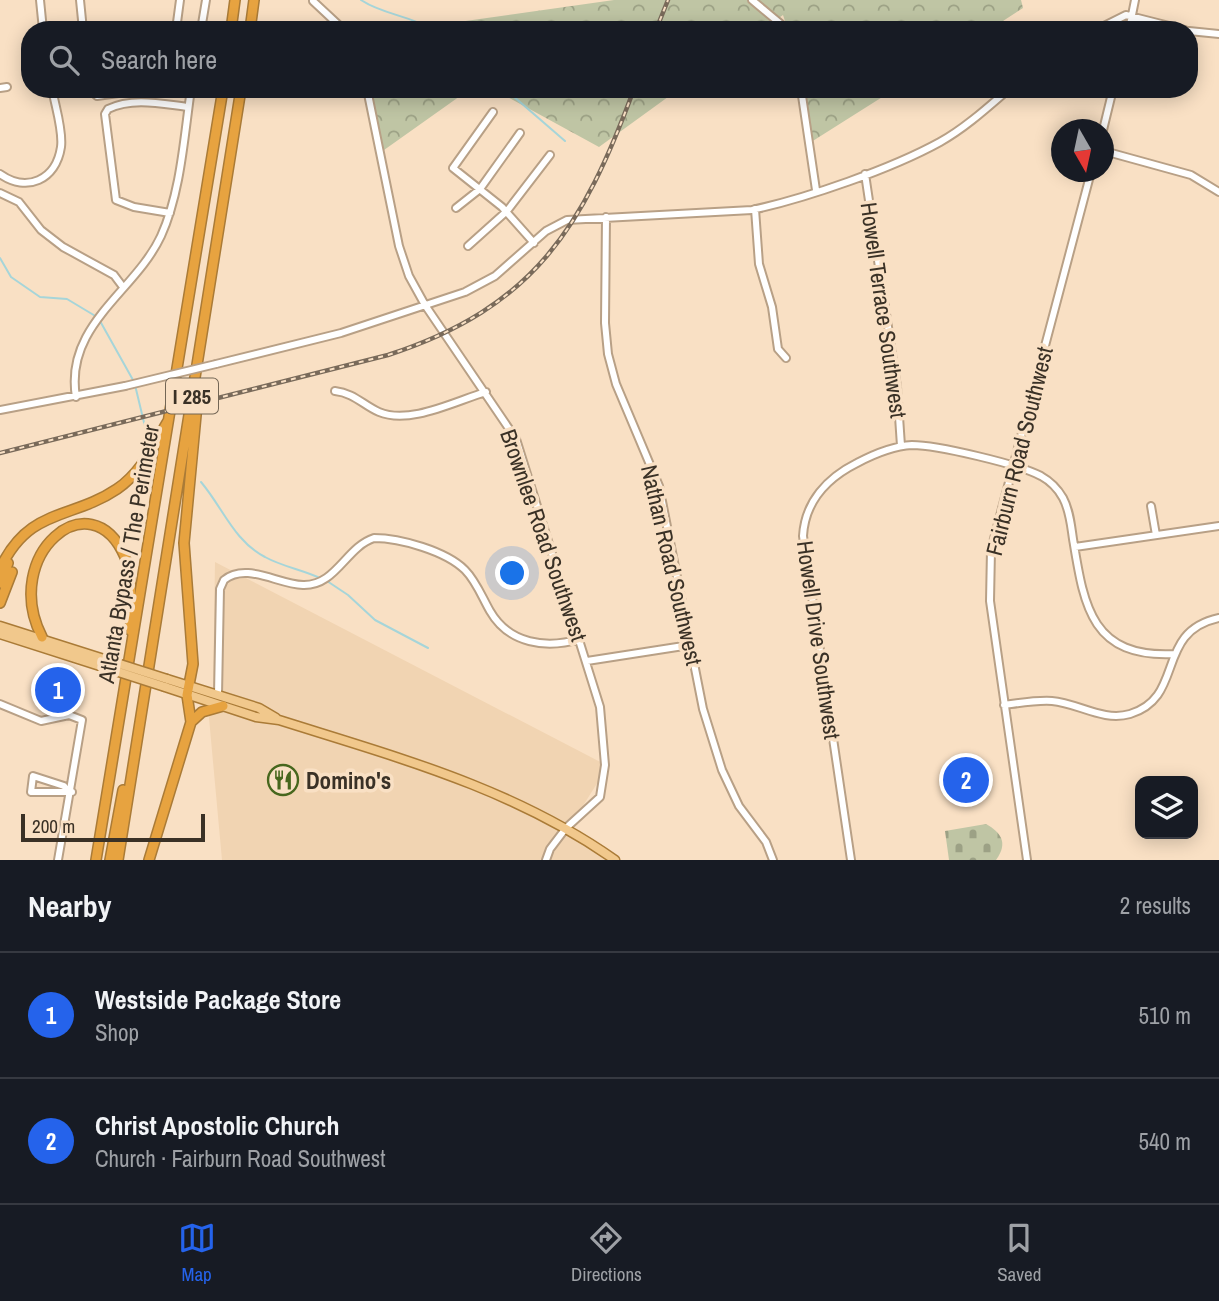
<!DOCTYPE html>
<html lang="en">
<head>
<meta charset="utf-8">
<style>
	body { margin:0; font-family:"Archivo Narrow",sans-serif; background:#20242c; color:#f1f3f6 }
	.controls { position:absolute; right:21px; bottom:21px; display:grid; overflow:hidden; border-radius:14px; box-shadow:0 4px 18px #0003 }
	.controls button { width:63px; height:63px; display:grid; place-items:center; padding:0; border:0; border-bottom:2px solid #363941; background:#171b24; color:#f1f3f6; font:35px sans-serif }
	.compass { position:absolute; left:1051px; top:119px; width:63px; height:63px; border-radius:50%; background:#171b24; box-shadow:0 4px 18px #0003; rotate:171deg }
	.scale { position:absolute; left:21px; bottom:18px; width:184px; box-sizing:border-box; padding-left:7px; border:4px solid #3a3126; border-top:0; font-size:19px; line-height:24px; white-space:nowrap; color:#3a3126; -webkit-text-stroke:5px #f9e0c4; paint-order:stroke }
	.you { position:absolute; left:513px; top:574px; width:24px; height:24px; margin:-18px; border:5px solid #fff; border-radius:50%; background:#1a73e8; box-shadow:0 0 0 10px #1a73e833 }
	.badge { display:grid; place-items:center; width:46px; height:46px; border-radius:50%; background:#2563eb; color:#fff; font-size:23px; font-weight:700 }
	.pin { position:absolute; translate:-50% -50%; border:4px solid #fff; box-shadow:0 2px 7px #0006 }
	.list { margin:0; padding:0; list-style:none }
	h2 { display:flex; justify-content:space-between; align-items:center; height:91px; margin:0; padding:0 28px; font-size:30px }
	h2 small { font-size:23px; font-weight:400; color:#9ea1a6 }
	.list li { display:grid; grid-template-columns:46px 1fr auto; gap:21px; align-items:center; box-sizing:border-box; height:126px; padding:0 28px; border-top:2px solid #363941 }
	.list b { display:block; font-size:26px; white-space:nowrap }
	.list p { margin:0; font-size:23px; white-space:nowrap; color:#9ea1a6 }
	.list em { font-size:23px; font-style:normal; color:#9ea1a6 }
	.icon { flex:none; width:38px; height:38px; fill:none; stroke:currentColor; stroke-width:2; stroke-linecap:round; stroke-linejoin:round }
	.map { position:relative; flex:none; width:1219px; height:860px; overflow:hidden }
	.search { position:absolute; background:#171b24; box-shadow:0 4px 18px #0003; left:21px; right:21px; top:21px; height:77px; display:flex; align-items:center; gap:18px; box-sizing:border-box; padding:0 24px; border-radius:28px; color:#9ea1a6; font-size:26px }
	.sheet { height:343px; background:#171b24 }
	nav { display:flex; justify-content:space-around; align-items:center; box-sizing:border-box; height:98px; border-top:2px solid #363941; background:#171b24; font-size:19px; color:#9ea1a6 }
	nav a { display:grid; justify-items:center; gap:4px }
	nav .on { color:#2563eb }
	.map>svg:first-child { display:block }
</style>
</head>
<body>
<div class="map">
<svg width="1219" height="860" viewBox="0 0 1219 860">
	<defs>
		<pattern id="forest-crowns" width="20" height="18" patternUnits="userSpaceOnUse" patternTransform="scale(1.75)"><rect width="20" height="18" fill="#bfc5a4"/><path d="M2 6a3 3 0 1 1 6 0M12 15a3 3 0 1 1 6 0" fill="none" stroke="#9ca185"/></pattern>
		<pattern id="cemetery-stones" width="16" height="16" patternUnits="userSpaceOnUse" patternTransform="scale(1.75)"><rect width="16" height="16" fill="#bfc5a4"/><path d="M2 7V4a2 2 0 0 1 4 0v3zM10 15v-3a2 2 0 0 1 4 0v3z" fill="#9ca185"/></pattern>
	</defs>
	<rect width="100%" height="100%" fill="#f9e0c4"/>
	<path fill="#f1d4b2" d="M215,562L608,766L569,828L616,860H222L208,707L213,690Z"/>
	<path fill="url(#forest-crowns)" d="M614,0H1021L1023,8L989,30H788L783,15L762,30H426L430,26Z
		M363,89H470L377,155Z
		M493,89H679L599,147Z
		M799,89H895L808,144Z"/>
	<path fill="url(#cemetery-stones)" d="M986,824C1000,832 1009,842 996,860H949L945,831Z"/>
	<g fill="none" stroke-linecap="round" stroke-linejoin="round">
		<path stroke="#a6d5d9" stroke-width="2" d="M361,0C383,15 410,15 433,30
			M505,89L565,141
			M0,258L11,277L40,297L67,299L97,317
			M100,321L133,380
			M135,385L147,435
			M201,482C223,508 234,541 265,557C283,567 304,570 322,579
			M327,581L348,595L375,620L428,648"/>
		<g stroke="#b8a086" stroke-width="10">
			<path id="minor" d="M40,0L43,30
				M80,0L83,30
				M752,0L788,30
				M313,1L344,30
				M176,30L180,0
				M201,30L206,0
				M1096,30L1126,15L1185,30
				M1129,30L1135,0
				M1189,31L1219,34
				M0,88L7,87
				M89,89L97,96L147,89
				M367,89L399,246L409,276L425,305L516,439L600,707L605,765L600,797L566,828L550,849L546,860
				M801,89L816,190
				M493,112L453,168L502,207L534,243
				M1103,130L1113,89
				M1104,151L1191,175L1219,192
				M0,174C27,193 56,180 61,147C63,133 57,112 54,98
				M865,174L897,387L901,446
				M0,193L19,202L41,230L63,247L114,275L123,287
				M456,208L480,189L520,133
				M755,209L759,264L772,307L778,349L786,358
				M170,213L134,207L116,200L105,114L108,109C133,97 162,104 188,107
				M606,217L605,323L608,354L616,384L659,486L703,709L722,770L739,806L766,842L773,860
				M468,246L507,211L550,155
				M216,364L341,333L465,292L495,276L546,231L567,220L752,210C807,198 891,169 940,142C965,128 987,108 1009,89
				M335,391C354,393 363,405 379,412C410,425 455,401 486,392
				M76,397C64,325 135,292 161,236C181,192 184,137 191,89
				M0,410L125,386
				M1151,506L1156,535
				M1075,547L1219,526
				M587,661L690,645
				M218,695L220,589L224,580C246,562 277,584 303,585C336,586 346,547 374,538C400,538 446,551 465,570C476,581 482,597 490,611C509,644 546,649 580,639
				M0,704L41,721L69,715L82,720L58,860
				M1004,705C1019,703 1036,700 1052,701C1078,703 1103,722 1130,714C1186,697 1154,632 1219,618
				M67,791L64,786L33,776L31,792H72
				M851,860L803,536C805,502 827,478 857,463C874,454 892,446 912,445C937,445 1018,464 1041,476C1050,481 1058,489 1063,498C1070,511 1071,526 1073,539C1084,606 1091,658 1174,654
				M1027,860L990,601L991,550L1091,172"/>
		</g>
		<g stroke="#aa7b37" stroke-width="11">
			<path id="major" d="M0,626L104,659
				M0,634L103,667
				M167,679L259,708L276,718
				M165,687L256,717L279,720C396,757 513,788 615,860"/>
		</g>
		<g stroke="#aa7b37" stroke-width="12">
			<path id="highway" d="M231,30L235,0
				M250,30L254,0
				M0,569C29,507 71,520 117,489C142,472 153,446 168,421
				M0,583L8,563
				M0,603L12,572
				M42,637C0,555 91,478 125,557C134,580 129,607 131,631
				M191,722L202,712L223,706
				M96,860L223,89
				M110,860L123,790
				M118,860L241,89
				M149,860L191,722L187,695L193,664L184,543L198,394"/>
		</g>
		<use href="#minor" stroke="#fff" stroke-width="6"/>
		<use href="#major" stroke="#f1c88c" stroke-width="8"/>
		<use href="#highway" stroke="#e7a340" stroke-width="9"/>
		<g stroke="#796a5a" stroke-width="4.5">
			<path id="rail" d="M656,30L668,0
				M0,453L388,355C535,307 583,227 634,89"/>
		</g>
		<use href="#rail" stroke="#f9e0c4" stroke-width="2" stroke-dasharray="5" stroke-linecap="butt"/>
		<g stroke="#b8a086" stroke-width="10" stroke-linecap="butt">
			<path id="minor-bridge" d="M125,386L216,364"/>
		</g>
		<g stroke="#aa7b37" stroke-width="11" stroke-linecap="butt">
			<path id="major-bridge" d="M104,659L167,679
				M103,667L165,687"/>
		</g>
		<use href="#minor-bridge" stroke="#fff" stroke-width="6"/>
		<use href="#major-bridge" stroke="#f1c88c" stroke-width="8"/>
	</g>
	<defs>
		<g id="restaurant-ring" transform="scale(1.575)"><circle r="9.5" fill="#f9e0c4" stroke="#47671d" stroke-width="1.5"/><path d="M-5-6h1v4h1v-4h1v4h1v-4h1v5L-1.5 .5V6h-2V.5L-5-1ZM5-6V6H3V1.5H1.5Q1.5-4 5-6Z" fill="#47671d"/></g>
	</defs>
	<g fill-rule="evenodd">
		<use href="#restaurant-ring" x="283" y="780"/>
	</g>
	<g text-anchor="middle" dominant-baseline="central" stroke-width="7" stroke-linejoin="round" paint-order="stroke">
		<rect fill="#f9e0c4" stroke="#736655" stroke-width="2" x="166" y="378.5" width="52" height="35" rx="5"/>
		<g font-size="21" font-weight="bold" fill="#3a3126">
			<text x="192" y="396">I 285</text>
		</g>
		<g font-size="23" fill="#3a3126" stroke="#f9e0c4">
			<text transform="translate(884 310) rotate(82)">Howell Terrace Southwest</text>
			<text transform="translate(1019 451) rotate(-76)">Fairburn Road Southwest</text>
			<text transform="translate(544 535) rotate(71)">Brownlee Road Southwest</text>
			<text transform="translate(128 554) rotate(-80)">Atlanta Bypass / The Perimeter</text>
			<text transform="translate(672 565) rotate(77)">Nathan Road Southwest</text>
			<text transform="translate(819 640) rotate(82)">Howell Drive Southwest</text>
		</g>
		<g font-size="23" font-weight="bold" fill="#3a3126" stroke="#f9e0c4" text-anchor="start">
			<text x="306" y="780">Domino's</text>
		</g>
	</g>
</svg>
<div class="controls">
<button><svg class="icon" aria-label="layers" viewBox="0 0 24 24"><path d="M12 4l9 5-9 5-9-5zM3 14l9 5 9-5"/></svg></button>
</div>
<svg class="compass" viewBox="-18 -18 36 36"><path d="M0-13l5 13h-10z" fill="#e53935"/><path d="M0 13l5-13h-10z" fill="#9ea1a6"/></svg>
<div class="scale">200 m</div>
<div class="you"></div>
<div class="pin badge" style="left:58px;top:690px">1</div>
<div class="pin badge" style="left:966px;top:780px">2</div>
<div class="search"><svg class="icon" aria-label="search" viewBox="0 0 24 24"><circle cx="10" cy="10" r="6"/><path d="M15 15l6 6"/></svg>Search here</div>
</div>
<section class="sheet">
<h2>Nearby<small>2 results</small></h2>
<ul class="list">
<li><span class="badge">1</span><div><b>Westside Package Store</b><p>Shop</p></div><em>510 m</em></li>
<li><span class="badge">2</span><div><b>Christ Apostolic Church</b><p>Church · Fairburn Road Southwest</p></div><em>540 m</em></li>
</ul>
</section>
<nav>
<a class="on"><svg class="icon" aria-label="map" viewBox="0 0 24 24"><path d="M3 6l6-2 6 2 6-2v14l-6 2-6-2-6 2zM9 4v14M15 6v14"/></svg>Map</a>
<a><svg class="icon" aria-label="directions" viewBox="0 0 24 24"><path d="M12 3l9 9-9 9-9-9zM9 14v-3h6M13 9l2 2-2 2"/></svg>Directions</a>
<a><svg class="icon" aria-label="saved" viewBox="0 0 24 24"><path d="M7 4h10v16l-5-4-5 4z"/></svg>Saved</a>
</nav>
</body>
</html>
